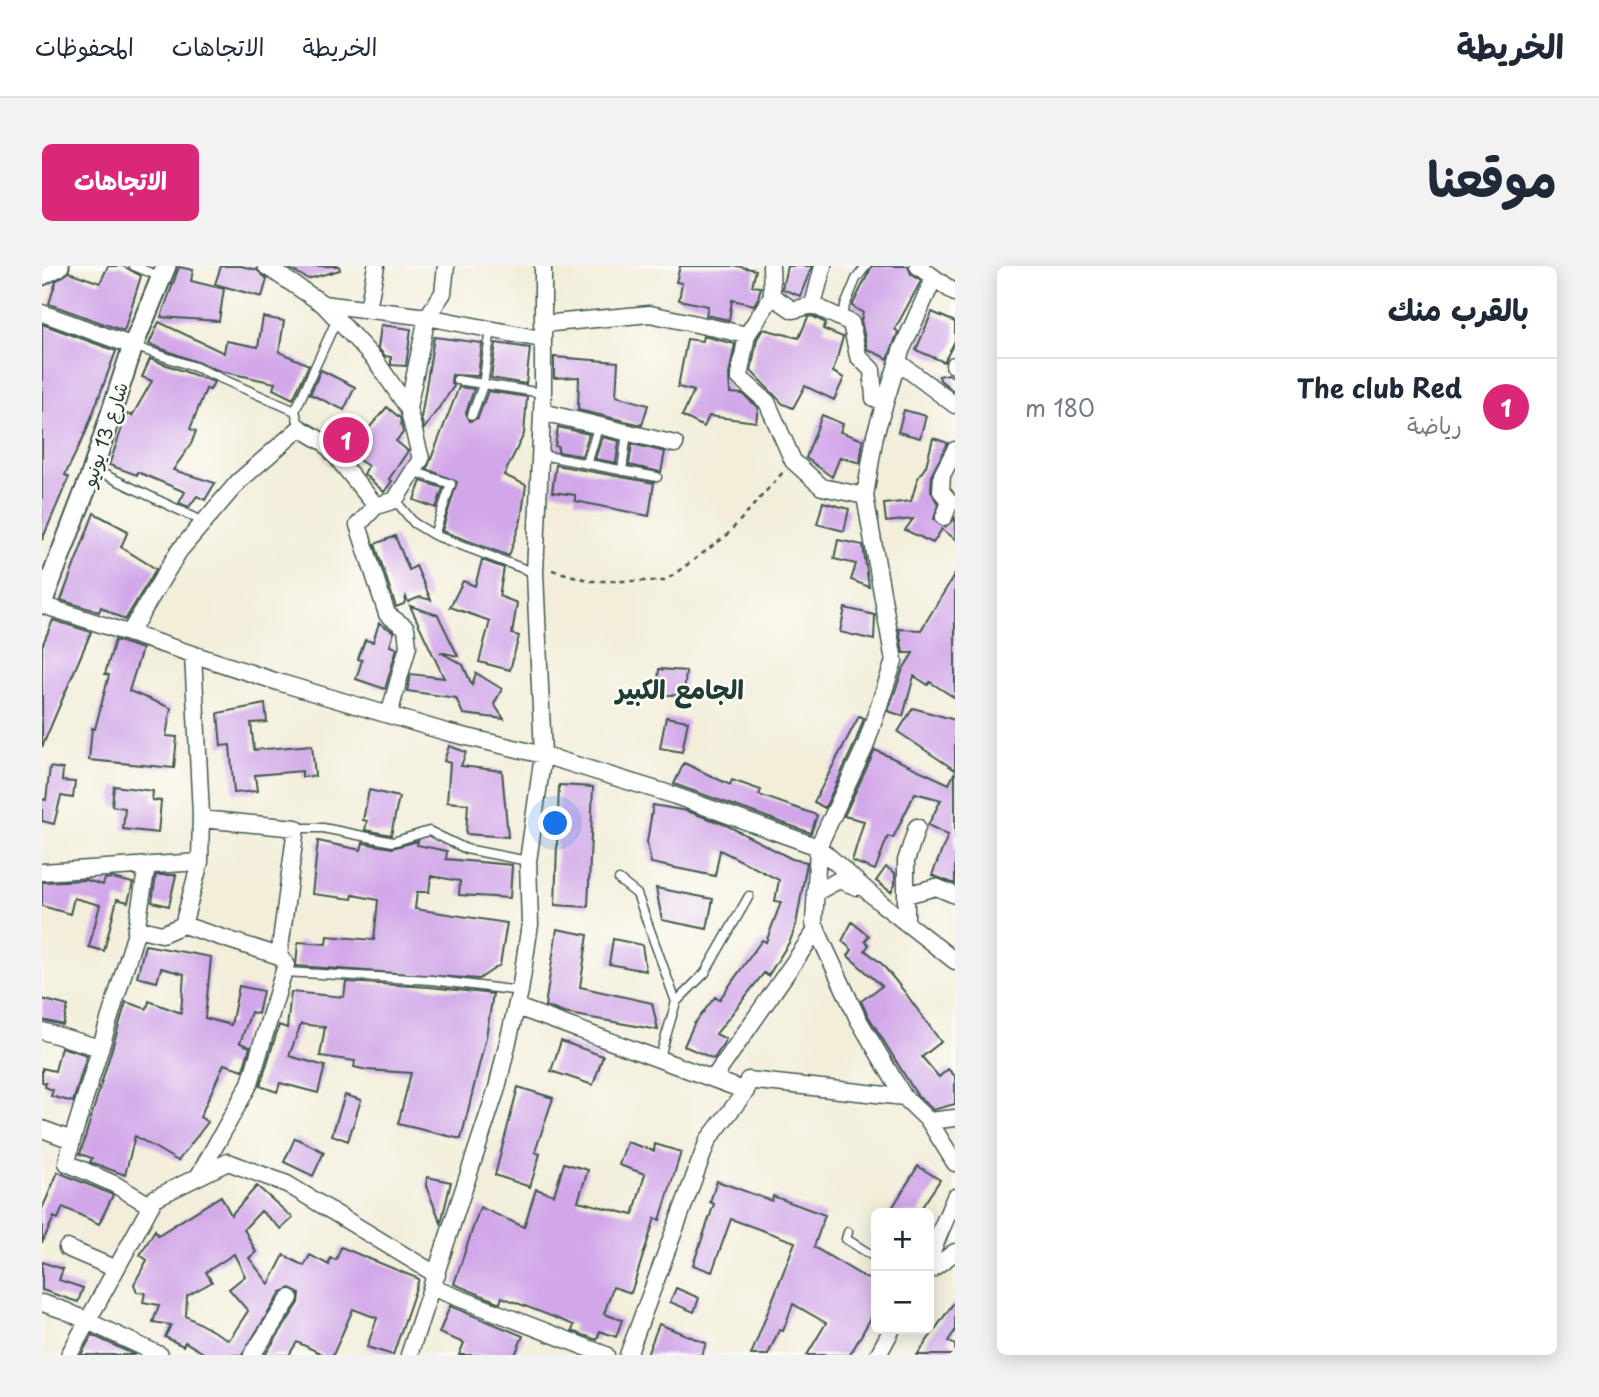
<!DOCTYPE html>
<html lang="ar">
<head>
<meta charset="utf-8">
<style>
	body { margin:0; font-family:"Playpen Sans","Playpen Sans Arabic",sans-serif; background:#f2f2f3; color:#1f2937; direction:rtl }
	.controls { position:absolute; right:21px; bottom:21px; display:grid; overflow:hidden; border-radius:10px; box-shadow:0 4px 18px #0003 }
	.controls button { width:63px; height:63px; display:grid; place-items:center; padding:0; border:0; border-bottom:2px solid #e0e1e3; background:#fff; color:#1f2937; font:35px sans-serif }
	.you { position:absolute; left:514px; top:558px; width:24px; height:24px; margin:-18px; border:5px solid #fff; border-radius:50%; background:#1a73e8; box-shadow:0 0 0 10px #1a73e833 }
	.badge { display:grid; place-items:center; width:46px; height:46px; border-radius:50%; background:#db2777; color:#fff; font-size:23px; font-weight:700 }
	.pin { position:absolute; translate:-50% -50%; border:4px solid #fff; box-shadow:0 2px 7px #0006 }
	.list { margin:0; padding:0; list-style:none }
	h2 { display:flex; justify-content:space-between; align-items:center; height:91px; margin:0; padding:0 28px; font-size:30px }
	h2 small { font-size:23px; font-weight:400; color:#747a83 }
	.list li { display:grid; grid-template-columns:46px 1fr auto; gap:21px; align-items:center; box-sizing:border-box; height:98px; padding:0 28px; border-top:2px solid #e0e1e3 }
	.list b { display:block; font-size:26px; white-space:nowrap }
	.list p { margin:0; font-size:23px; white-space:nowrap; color:#747a83 }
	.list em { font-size:23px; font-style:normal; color:#747a83 }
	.map { position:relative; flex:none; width:913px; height:1089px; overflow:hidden; direction:ltr; border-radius:10px }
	header { display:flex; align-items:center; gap:42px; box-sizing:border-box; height:98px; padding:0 35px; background:#fff; border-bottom:2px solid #e0e1e3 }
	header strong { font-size:33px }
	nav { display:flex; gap:38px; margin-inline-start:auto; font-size:24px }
	.intro { display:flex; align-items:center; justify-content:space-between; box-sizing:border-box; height:168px; padding:0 42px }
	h1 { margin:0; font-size:49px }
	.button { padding:18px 32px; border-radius:10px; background:#db2777; color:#fff; font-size:24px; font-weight:700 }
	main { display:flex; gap:42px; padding:0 42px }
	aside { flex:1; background:#fff; border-radius:10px; box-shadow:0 4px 18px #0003 }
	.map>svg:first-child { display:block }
</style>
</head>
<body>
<header>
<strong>الخريطة</strong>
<nav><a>الخريطة</a><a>الاتجاهات</a><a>المحفوظات</a></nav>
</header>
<div class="intro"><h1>موقعنا</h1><a class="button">الاتجاهات</a></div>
<main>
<aside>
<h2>بالقرب منك<small></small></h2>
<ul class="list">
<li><span class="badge">1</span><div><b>The club Red</b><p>رياضة</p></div><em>180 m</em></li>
</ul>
</aside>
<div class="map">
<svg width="913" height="1089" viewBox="0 0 913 1089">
	<rect width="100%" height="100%" fill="#fdfcf7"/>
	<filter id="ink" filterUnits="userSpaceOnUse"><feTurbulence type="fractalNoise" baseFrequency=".0143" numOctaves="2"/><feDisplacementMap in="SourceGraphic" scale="14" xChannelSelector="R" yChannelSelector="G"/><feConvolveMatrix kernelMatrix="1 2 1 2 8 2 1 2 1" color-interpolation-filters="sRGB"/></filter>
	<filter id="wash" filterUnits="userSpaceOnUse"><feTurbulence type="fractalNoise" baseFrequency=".00686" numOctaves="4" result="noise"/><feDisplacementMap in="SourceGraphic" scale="28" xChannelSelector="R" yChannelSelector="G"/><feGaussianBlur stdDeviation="1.57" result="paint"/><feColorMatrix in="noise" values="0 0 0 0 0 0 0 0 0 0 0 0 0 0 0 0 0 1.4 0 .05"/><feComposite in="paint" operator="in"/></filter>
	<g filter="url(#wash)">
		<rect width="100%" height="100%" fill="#f3eeda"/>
		<g id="blocks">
			<path fill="#d1a7e9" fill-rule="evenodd" d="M66,0H81L99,10L82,65L7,38L14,15L27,6L58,17Z
				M179,0H199L215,4L225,13L220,31L173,18Z
				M243,0H297L298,4L266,13Z
				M638,0H695L714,4L710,20L719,21L716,32L712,39L690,34L687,54L664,49L666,40L637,34L640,17L634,16Z
				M745,0H770L758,30L740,23Z
				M830,0H866L869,8L879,15L853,63L856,66L846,93L825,83L819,54L821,47L810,40Z
				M137,1L151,4L149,15L182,23L177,55L119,51Z
				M890,46L913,56V75L902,96L874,84Z
				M770,50L784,57L781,63L801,71L791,106L802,112L792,134L763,120L751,142L741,138L709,105L715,73L721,63L757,72L766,51Z
				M221,51L242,55L237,86L267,99L251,133L231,123L233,117L178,105L107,78L117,56L182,87L184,75L216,81Z
				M0,58L74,85L43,168L23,209L27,211L0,274Z
				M339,59L369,63L364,100L349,99V91L343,90L336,82Z
				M661,70L693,78L687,109L688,127L701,128L716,142L714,156L667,150L662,161L640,150L652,125L636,121L645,73L660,75Z
				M392,71L440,77L436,110L410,109L409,116L412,120L382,163L379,152Z
				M454,77L488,82L484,118L449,112Z
				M512,91L576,96L574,130L606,139L600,159L536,144L537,111L512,112Z
				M108,93L172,116L168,124L164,123L148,163L154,165L149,178L131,204L173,217L163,234L155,230L147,241L137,237L143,226L96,206L95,209L67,199L85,148L90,150L110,115L100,111Z
				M279,104L313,121L302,144L268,128Z
				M906,108L913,112V126L898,114L897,110Z
				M417,121L432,123L424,147L428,155L436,152L446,125L485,131L482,168L462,209L484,219L479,254L467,290L400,265L415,216L385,203Z
				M345,141L358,152L361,167L354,175L366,185L347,213L350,215L342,226L322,208L326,200L302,184L291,170L301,155L321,169Z
				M862,144L884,150L878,172L856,166Z
				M780,149L801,158L798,166L821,174L818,197L798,191L790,211L764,192Z
				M516,161L547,168L540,190L516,186V181L513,180Z
				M560,171L577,175L574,197L553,193Z
				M891,172L906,177L890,208L889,225L896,238L892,253L903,261L913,252V273L900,263L891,277L863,264L871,253L844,256L842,238L869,235L876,212L884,200Z
				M590,178L623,186L619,206L587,199Z
				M514,199L612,217L607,250L533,235V229L510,226Z
				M379,215L401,222L394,242L372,234Z
				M781,236L807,243L802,265L775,258Z
				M52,247L86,265L79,281L114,303L83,354L59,341L57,346L19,334Z
				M353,270L367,304L374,300L389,334L378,331L366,336L364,331L362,338L354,341L333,278Z
				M796,274L821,279L827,321L809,314L814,298L792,293Z
				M440,294L462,302L457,330L475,337L470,368L477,370L468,404L437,396L448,355L408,341L421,315L433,320Z
				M913,308V432L888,416L886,419L872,410L861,450L846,445L861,403L871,387H861L857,363L879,364Z
				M368,340L396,349L416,390L398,386L421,399L430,419L434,407L460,423L452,438L462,453L421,448L414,432L365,425L369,408L402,412Z
				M803,342L833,349L832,374L798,366Z
				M11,354L49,366L0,481V380Z
				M337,357L352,366L348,380L355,382L343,423L314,413L320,394L316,393L323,374L331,376Z
				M73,374L100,383L87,425L129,442L124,470L135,471L132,502L47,494L50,462L53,463L67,409L63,408Z
				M617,403L644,405L642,430L615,428Z
				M223,438L225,456L209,457L212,484L270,479L273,510L260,511V505L213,509L215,525L192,527L188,479L179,480L176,447Z
				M871,442L913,454V504L856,466Z
				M817,450L822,452L813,477L783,542L772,536Z
				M624,451L646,455L640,486L618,482Z
				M407,480L424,486L419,500L460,505L466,571L424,568L426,538L405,536L408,497L402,495Z
				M833,484L907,518L913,506V618L890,609L906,569L886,559L899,534L873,527L851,572L846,570L833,604L810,595L822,555L802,550Z
				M642,497L688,519L690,514L719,524L717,529L775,549L769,567L632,518Z
				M8,501L21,503L20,515L33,516L31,532L19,530L12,558L0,555V533L4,534Z
				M517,519L551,521L546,641L513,639Z
				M72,520L111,525L110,534L119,535L116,567L81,563L83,542L70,540Z
				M327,524L357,531L349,569L323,564L325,555L321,554Z
				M611,539L645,545L684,559L750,593L765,596L754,659L748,675L726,710L722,707L674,768L684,773L672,793L642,780L652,758L673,731L677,734L720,674L724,676L739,636L733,635L737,614L678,584L673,610L609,597L605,576Z
				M276,575L319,584L321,577L350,582L376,575L375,579L405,585L404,593L470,599L468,632L417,629L418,615L389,610L387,626H375L373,643L465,657L458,699L437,713L254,700L256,676L284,678L285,670L332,674L336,634L311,629L310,633L270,628Z
				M844,601L853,607V619L849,626L834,615Z
				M114,609H134L127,640L110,636Z
				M70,612L91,617L86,636L75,633L62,685L47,681L58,639L32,632L28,648L0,640V616L44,614L61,619L63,613Z
				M614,622L671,633L665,663L620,654Z
				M810,656L827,670L823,675L827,679L823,684L840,698L862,725L899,776L880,791L897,811L906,803L913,810V838L891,844L875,829L825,748L819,735L840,720L806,690L810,684L800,675Z
				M515,663L546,669L538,721L610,737L616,764L522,747L503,740Z
				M571,673L600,679L604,705L567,698Z
				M103,679L169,691L163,752L189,759L197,720L221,725L216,748L209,746L198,777L208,781L201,804L182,798L158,851L166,856L136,895L93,870L83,909L48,896L50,892L38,888L84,736L105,743L107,735L139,747L142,708L119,702L115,716L95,711Z
				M304,716L388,721L451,728L444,771L419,873L356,858L369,807L325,804L312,801L313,795L278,790L283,761L259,758L247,790L283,800L276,827L238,817L235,826L218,820L237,759L245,762L249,726L302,731Z
				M0,733L26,740L21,759L0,754Z
				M519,775L561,790L551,819L509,805Z
				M19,781L45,789L31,836L9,830L11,824L3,821L4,817L0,816V802L13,805Z
				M476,821L511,832L493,886L498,888L488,921L453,909Z
				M303,829L319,834L306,875L290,869Z
				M253,872L282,886L271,910L242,896Z
				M585,876L612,885L613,878L639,886L618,954L613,952L589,1027L571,1021L562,1048L580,1054L574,1071L558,1065L555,1074L530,1065L532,1059L460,1031L458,1037L412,1018L438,941L482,961L494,923L512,929L522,897L546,904L536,935L591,949L603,908L577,899Z
				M876,900L898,914L876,947H847Z
				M16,906L71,929L57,958L21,941L16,953L12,951L0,977V943Z
				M385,911L409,916L399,957L384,920Z
				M675,915L730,935L731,930L783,949L772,981L834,1018V1043L808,1089H765L784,1057L751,1038L741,1065L737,1064L726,1089H709L753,976L689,953L670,1006L651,999L672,938L668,936Z
				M215,920L251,952L239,963L219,945L202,963L214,986L207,992L227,1018L242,989L262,1000L268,989L287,999L288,992L294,994L299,981L377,1013L351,1089L325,1081L335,1052L311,1043L291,1089H282L255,1076L247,1089H223L257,1037L258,1028L249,1022L239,1026L200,1089H165L143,1076L141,1080L123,1071L129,1059L111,1056L117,1039L101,1036L103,1027L95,1026L92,1018L105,994L98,989L113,964L116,969L179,930L189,949ZM192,988L203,1010L187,1023L206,1045L187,1074L144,1050L145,1030L170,1016L164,1006Z
				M0,996L21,1003L17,1014L41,1022L36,1036L0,1024Z
				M634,1022L657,1032L652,1046L628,1036Z
				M913,1035V1065L906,1075L913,1079V1089H875Z
				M408,1040L481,1070L473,1089H417L422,1077L397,1067Z
				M617,1058L664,1077L660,1089H605Z
				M50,1069L93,1089H39Z"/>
		</g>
	</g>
	<g filter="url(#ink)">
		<use href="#blocks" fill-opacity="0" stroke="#3f584d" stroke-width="2"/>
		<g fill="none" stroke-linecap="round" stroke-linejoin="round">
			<g stroke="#3f584d" stroke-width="11">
				<path id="service" d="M92,0L117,10
					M798,52L814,13L824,0
					M91,80L153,101L253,145
					M415,114L501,127
					M430,149L441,119L449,63
					M258,162L253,145L295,53
					M499,189L615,211
					M545,198L557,158
					M51,203L162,256
					M371,205L409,218L392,269
					M580,205L585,166
					M353,234L372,257L392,269L493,307
					M254,562H281L351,576L387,565L424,583L486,595
					M577,614L595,628L634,736
					M242,706L389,714L478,725
					M617,794L634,736L663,707L707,630
					M806,966L804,973L834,992"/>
			</g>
			<g stroke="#3f584d" stroke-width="19">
				<path id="minor" d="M224,0L281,38L334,95L366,142L379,193L353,234L334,240
					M729,0L730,30L751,44L771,39L809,57L816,90L830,104L832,132L843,137
					M876,0L913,27
					M891,14L859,85L833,169L823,230L852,395L823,481L776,581L772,658L816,753L862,831L887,855L913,897
					M281,38L385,51L499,73
					M771,39L781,0
					M326,43L334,0
					M0,47L91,80
					M500,58L608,48L705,69L730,30
					M705,69L697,111L725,136L751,195L780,221L823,230
					M856,96L913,139
					M912,99H913
					M366,142L385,51L401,27L404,0
					M500,146L633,178
					M902,251L908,236L899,225L900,209L913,184
					M0,339L236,416L404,466L501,489L628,528L776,581L840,638L913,695
					M88,366L137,285L197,215L258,162L283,177L334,240L316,259L345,348L364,362L366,380L347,449
					M158,596L141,659L237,690L254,562L159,553
					M0,606L158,596L159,548L151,388
					M773,627L797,614L815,621
					M864,629L894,621L913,629
					M864,657V595L875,561
					M94,662L120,668L141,659
					M475,741L704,825
					M0,765L58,782
					M671,813L775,663
					M887,855L913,852
					M0,863L30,874L93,670L105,600
					M30,874L25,897L72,918L109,940
					M156,911L208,817L244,698L237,690
					M25,982L74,1003
					M887,992L913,931
					M887,1005L913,986
					M391,1022L564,1089
					M0,1037L24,1045L118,1089
					M27,1089L113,932L186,896L245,918L395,1009
					M210,1089L248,1032
					M367,1089L455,822L478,725L488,658L486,595L501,489L493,307L501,125V0
					M586,1089L666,874L704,825L706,814L862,831
					M836,1089L850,1063"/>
			</g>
			<g stroke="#3f584d" stroke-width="23">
				<path id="tertiary" d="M0,9L17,0
					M0,337L48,212L91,80L124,0"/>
			</g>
			<path stroke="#3f584d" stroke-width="2.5" stroke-dasharray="5 5" stroke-linecap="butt" d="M510,304L549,315H623L684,270L742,205"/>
			<use href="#service" stroke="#fff" stroke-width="8"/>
			<use href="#minor" stroke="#fff" stroke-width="16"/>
			<use href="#tertiary" stroke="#fff" stroke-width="19"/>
		</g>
	</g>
	<g text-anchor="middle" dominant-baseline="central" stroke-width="5" stroke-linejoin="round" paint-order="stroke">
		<g font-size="19" fill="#1f3d34" stroke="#fdfcf7">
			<text transform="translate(62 168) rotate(-72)">شارع 13 يونيو</text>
		</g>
		<g font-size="26" font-weight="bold" fill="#1f3d34" stroke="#fdfcf7">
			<text x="638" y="422">الجامع الكبير</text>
		</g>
	</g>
</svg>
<div class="controls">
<button>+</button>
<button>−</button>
</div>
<div class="you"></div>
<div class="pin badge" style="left:304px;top:174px">1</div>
</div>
</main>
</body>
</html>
